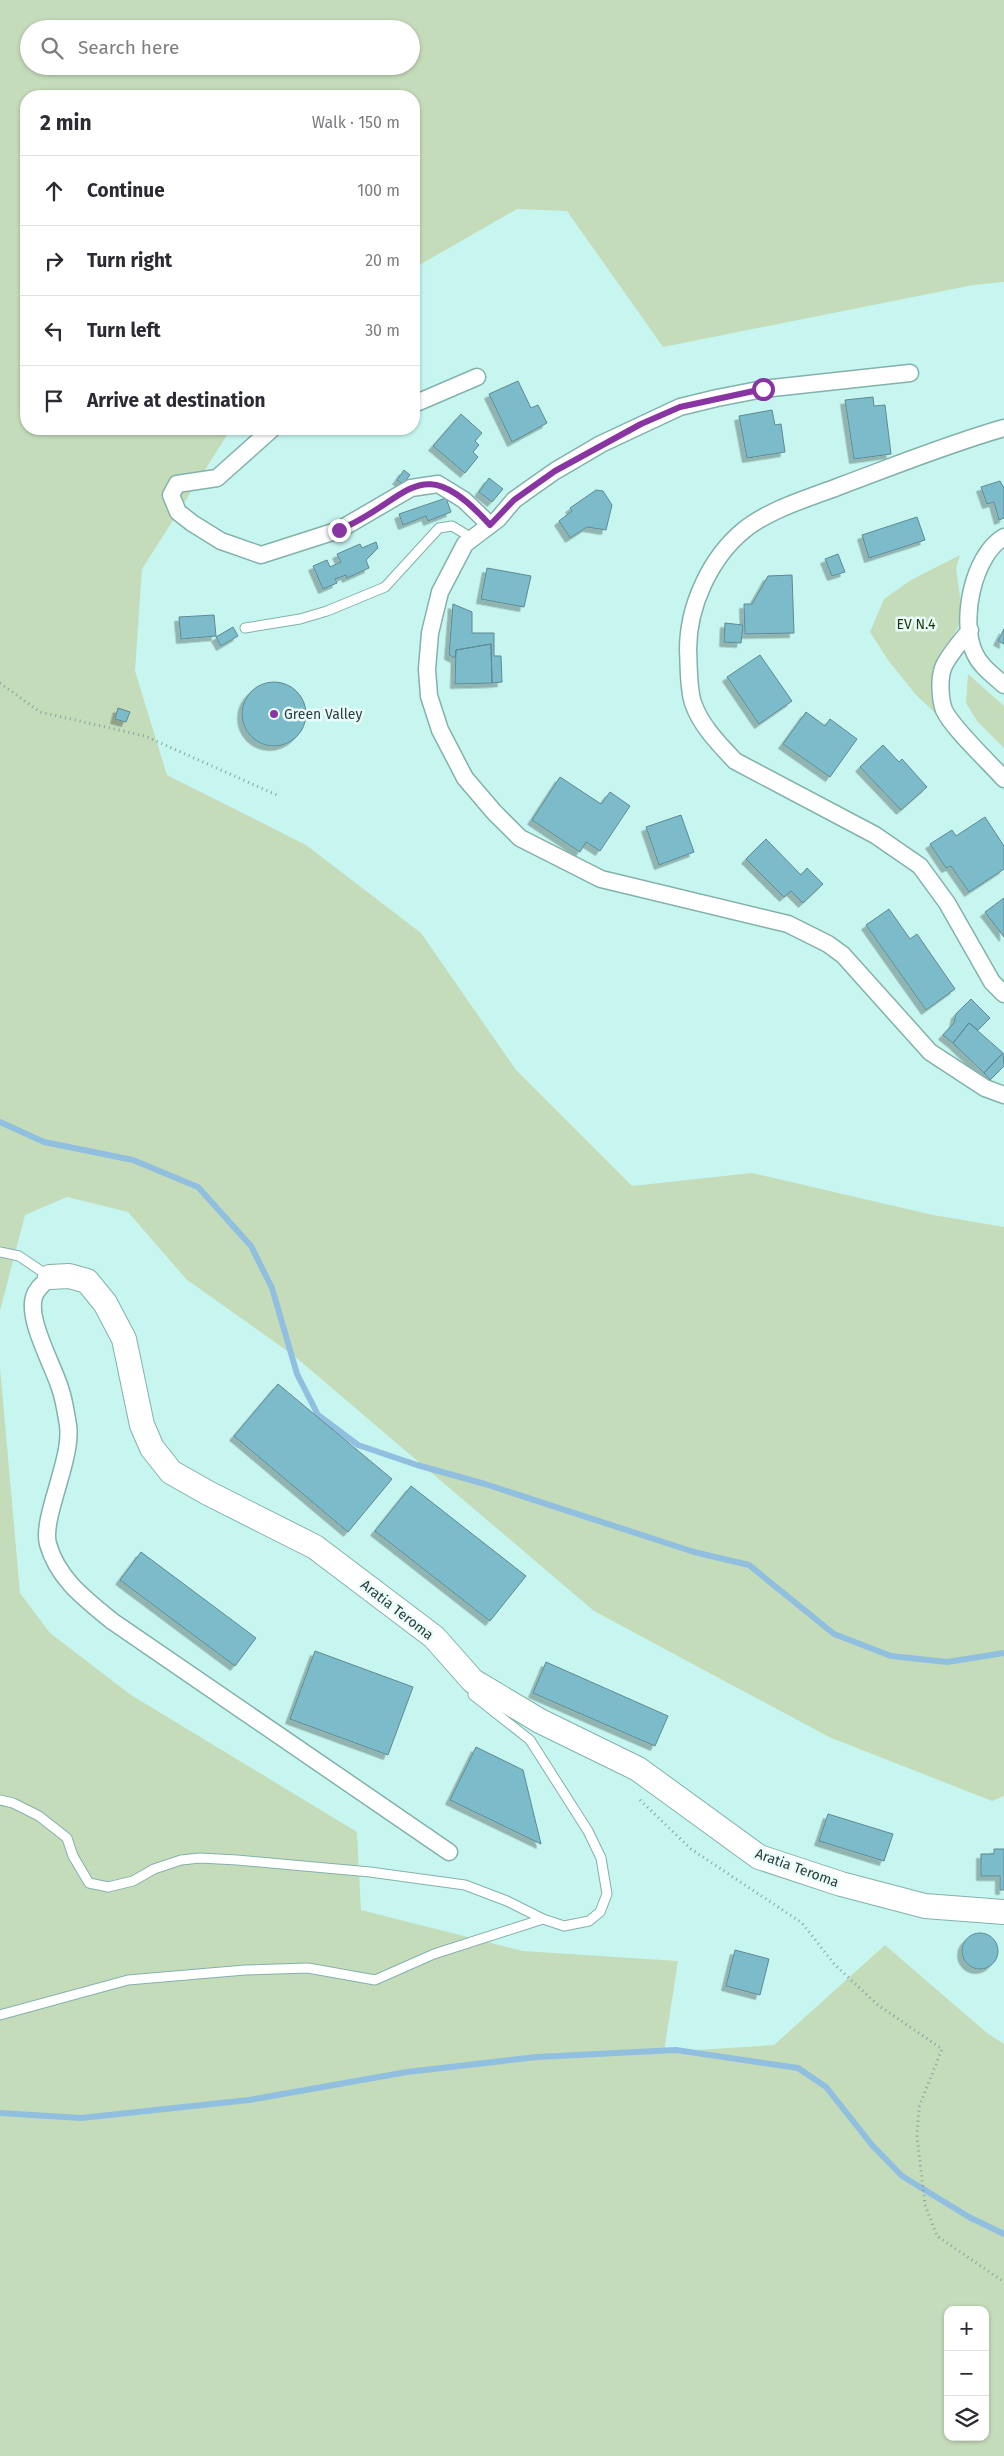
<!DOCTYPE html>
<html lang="en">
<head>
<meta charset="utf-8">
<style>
	body { margin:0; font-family:"Fira Sans",sans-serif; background:#f7f7f7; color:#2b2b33 }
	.controls { position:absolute; right:15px; bottom:15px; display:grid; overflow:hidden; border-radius:10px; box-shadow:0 1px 4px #0004 }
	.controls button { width:45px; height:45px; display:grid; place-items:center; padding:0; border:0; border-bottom:1px solid #e1e1e2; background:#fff; color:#2b2b33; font:25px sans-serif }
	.stop { position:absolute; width:15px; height:15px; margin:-11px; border:4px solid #8834a3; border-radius:50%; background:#fff }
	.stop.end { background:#8834a3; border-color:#fff; box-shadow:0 1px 5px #0008 }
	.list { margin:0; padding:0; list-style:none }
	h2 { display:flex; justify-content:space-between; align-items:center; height:65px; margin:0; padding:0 20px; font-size:21px }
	h2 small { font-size:16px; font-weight:400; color:#7c7c81 }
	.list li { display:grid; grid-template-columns:32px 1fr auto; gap:15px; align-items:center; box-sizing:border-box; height:70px; padding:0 20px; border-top:1px solid #e1e1e2 }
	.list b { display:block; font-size:19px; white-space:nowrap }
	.list em { font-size:16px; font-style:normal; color:#7c7c81 }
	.icon { flex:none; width:28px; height:28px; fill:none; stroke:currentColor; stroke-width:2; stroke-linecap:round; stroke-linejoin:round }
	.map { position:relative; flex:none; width:1004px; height:2456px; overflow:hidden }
	.search { position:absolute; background:#fff; box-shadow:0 1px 4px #0004; left:20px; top:20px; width:400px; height:55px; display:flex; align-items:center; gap:12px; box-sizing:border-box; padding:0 18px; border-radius:28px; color:#7c7c81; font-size:19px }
	.panel { position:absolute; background:#fff; box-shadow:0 1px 4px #0004; left:20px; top:90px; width:400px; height:345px; border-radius:20px }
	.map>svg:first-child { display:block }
</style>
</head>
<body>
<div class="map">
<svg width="1004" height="2456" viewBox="0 0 1004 2456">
	<defs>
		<filter id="shadow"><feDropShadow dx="-4.5" dy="4.5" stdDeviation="0" flood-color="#0004"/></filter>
	</defs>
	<rect width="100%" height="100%" fill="#c7f6f0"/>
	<path fill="#c5dcba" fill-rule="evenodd" d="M0,0H1004V282L973,285L663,347L567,211L517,209L414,268V96H26V429H231L142,569L135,671L167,775L306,845L421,933L516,1070L632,1186L752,1173L933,1215L1004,1227V1796L992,1801L829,1737L594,1611L293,1355L186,1279L128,1212L67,1197L25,1215L0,1311ZM29,29H411V66H29Z
		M960,555L956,568L963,618L937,664L951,728L916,695L888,660L870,632L884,599L911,580Z
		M968,674L1004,706V748L977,721L966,703Z
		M0,1367L20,1593L50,1633L131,1695L357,1832L361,1910L523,1951L678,1961L664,2052L774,2045L885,1945L987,2033L1004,2044V2456H0ZM948,2310H985V2437H948Z"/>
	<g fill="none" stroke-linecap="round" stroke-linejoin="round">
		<path stroke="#91bfe0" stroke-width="6" d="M0,1122L44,1142L133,1160L198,1187L251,1246L272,1288L297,1374L318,1415L358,1445L417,1465L485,1484L694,1552L749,1565L834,1634L891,1656L947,1662L1004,1653
			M0,2113L81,2118L249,2100L407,2072L537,2057L676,2050L798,2068L826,2087L872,2145L902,2176L969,2217L1004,2234"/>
	</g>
	<path fill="#7cbbca" stroke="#5e8993" filter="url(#shadow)" d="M518,381L531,408L538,405L547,423L512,442L489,394Z
		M873,397L874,406L885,405L891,454L854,459L845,400Z
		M772,410L775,425L781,424L785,452L747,458L739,416Z
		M461,414L482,433L475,441L479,445L473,452L478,457L465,473L433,446Z
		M404,470L410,475L403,484L397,480Z
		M489,478L503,489L492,502L479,492Z
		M1000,481L1004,488V518L999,520L994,502L987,504L981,487Z
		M596,490L603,491L612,505L606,530L587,527L570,538L559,521L572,511L570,508Z
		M446,498L451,512L428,521L426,516L403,525L399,514Z
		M917,517L925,540L869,558L862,535Z
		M376,542L378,548L366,560L369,568L347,578L346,575L335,579L337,583L323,589L313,566L327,560L330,567L341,562L337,554L360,544L362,548Z
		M838,554L845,572L832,576L825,559Z
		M487,568L531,576L524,607L481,599Z
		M792,575L794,633L745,634L744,604H752L768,576Z
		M453,604L472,612V633H494V656H501L502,682L492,683L491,644L456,650L455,658L449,655Z
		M214,615L216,636L181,639L179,617Z
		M725,623L743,625L741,643L724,642Z
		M233,627L238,636L221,646L216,637Z
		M1004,629V644L998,641Z
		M491,644L492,683L455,684L456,650Z
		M760,655L792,701L759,724L727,677Z
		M242 714a32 32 0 1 1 64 0a32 32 0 1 1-64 0Z
		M118,708L130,712L126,722L115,719Z
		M806,712L825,726L830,719L857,739L830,777L783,744Z
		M883,745L899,762L902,759L927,787L901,810L860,767Z
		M560,777L601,804L610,792L630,806L600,851L586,842L580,852L532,820Z
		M681,815L694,852L659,865L646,827Z
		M985,817L1004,846V869L969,892L951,866L946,868L930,844L952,830L956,836Z
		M766,839L801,875L807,868L823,884L803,903L791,891L784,897L746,859Z
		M1004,898V937L985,912Z
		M889,909L910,939L917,934L955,989L926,1010L866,925Z
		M971,999L990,1018L978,1030L969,1023L953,1043L943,1035L954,1023L956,1014Z
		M969,1023L1003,1053L984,1073L953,1043Z
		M1003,1053L1004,1066L990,1080L984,1073Z
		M278,1384L392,1479L348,1532L234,1436Z
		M411,1486L526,1576L490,1621L375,1531Z
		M141,1552L256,1638L235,1666L120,1580Z
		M315,1651L413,1687L388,1755L290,1719Z
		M546,1662L668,1716L655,1746L533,1693Z
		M476,1747L523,1770L541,1844L450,1800Z
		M828,1814L893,1834L884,1861L819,1841Z
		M994,1849H1004V1890H1000V1876H981V1854H994Z
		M962 1951a18 18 0 1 1 36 0a18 18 0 1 1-36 0Z
		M735,1950L769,1959L760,1995L726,1986Z"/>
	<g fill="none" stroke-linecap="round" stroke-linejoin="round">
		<g stroke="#83b1ab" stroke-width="11">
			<path id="lane" d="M245,628L300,619L327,611L385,587L439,528L452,526L472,538
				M0,1252L19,1256L50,1277
				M0,1800L13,1803L39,1816L67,1838L73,1856L89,1883L108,1887L133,1881L154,1869L181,1860L200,1858L237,1860L370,1872L465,1885L507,1901L543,1919L564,1926L589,1921L600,1912L607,1894L601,1858L588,1831L530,1740L473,1695V1683
				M0,2015L128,1980L245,1970L308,1968L375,1980L434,1954L543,1919"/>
		</g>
		<g stroke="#83b1ab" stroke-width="19">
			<path id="street" d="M910,373L763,389L717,398L680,407L601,444L555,471L528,490L514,500L498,519L465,544L440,592L430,633L427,669L429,696L440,730L465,778L494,812L520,838L601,879L788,924L828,944L843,955L930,1052L985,1088L1004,1095
				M414,404L477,377
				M1004,428C948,444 894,466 840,486C809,498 770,509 744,530C710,558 688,606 688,650C689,666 688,687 693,703C701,726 719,744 735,761L875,835L920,866L947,903L992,982L1004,994
				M272,429L217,478L177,484L171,495L178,512L192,523L221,541L261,555L339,530L411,488L438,484L464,500L490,525
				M1004,537C973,555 959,622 975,654C981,667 993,675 1004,685
				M970,630C962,640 947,657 943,668C939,679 940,699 944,710C953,729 989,762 1004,779
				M50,1277C44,1283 36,1289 34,1297C27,1320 53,1365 60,1388C64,1399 66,1413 68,1425C73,1459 41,1518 48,1544C58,1579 84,1598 112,1621L449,1852"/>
		</g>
		<g stroke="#83b1ab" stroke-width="26">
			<path id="secondary" d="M50,1277L69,1276L87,1281L105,1303L124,1339L142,1425L152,1448L171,1472L208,1493L315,1547L434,1637L473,1681L540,1721L638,1769L759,1857L841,1884L925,1906L1004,1912"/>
		</g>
		<path stroke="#82a5a0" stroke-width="3" stroke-dasharray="1 4" stroke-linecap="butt" d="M0,683L40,712L145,736L279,796
			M640,1800L691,1849L802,1923L835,1965L878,2005L942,2049L919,2107L917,2136L925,2205L937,2236L1004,2282"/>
		<use href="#lane" stroke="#fff" stroke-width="9"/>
		<use href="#street" stroke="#fff" stroke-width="16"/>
		<use href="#secondary" stroke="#fff" stroke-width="24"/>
	</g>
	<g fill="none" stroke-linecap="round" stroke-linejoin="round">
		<path stroke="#8834a3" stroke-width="6" d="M339,530C409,501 419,446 490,525L514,500L555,471L641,424L680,407L763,389"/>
	</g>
	<circle fill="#8834a3" stroke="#eafdfa" stroke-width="2" cx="274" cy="714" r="5"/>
	<g text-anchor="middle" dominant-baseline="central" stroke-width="5" stroke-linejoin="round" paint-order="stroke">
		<g font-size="14" fill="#1d380b" stroke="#eafdfa">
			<text x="916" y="624">EV N.4</text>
		</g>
		<g font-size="14" fill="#2b3e3c" stroke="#eafdfa" text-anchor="start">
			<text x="284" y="714">Green Valley</text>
		</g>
		<g font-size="14" fill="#2b3e3c" stroke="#eafdfa">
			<text transform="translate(397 1610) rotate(38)">Aratia Teroma</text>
			<text transform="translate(797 1868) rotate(20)">Aratia Teroma</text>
		</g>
	</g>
</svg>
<div class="controls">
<button>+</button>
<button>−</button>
<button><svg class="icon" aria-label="layers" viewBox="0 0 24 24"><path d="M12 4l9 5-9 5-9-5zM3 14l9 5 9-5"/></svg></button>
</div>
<div class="stop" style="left:763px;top:389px"></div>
<div class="stop end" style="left:339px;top:530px"></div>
<div class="search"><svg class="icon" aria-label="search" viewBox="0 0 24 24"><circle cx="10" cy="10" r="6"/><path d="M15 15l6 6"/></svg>Search here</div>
<section class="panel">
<h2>2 min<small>Walk · 150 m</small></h2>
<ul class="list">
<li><svg class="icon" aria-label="ahead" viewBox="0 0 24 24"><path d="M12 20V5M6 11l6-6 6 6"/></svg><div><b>Continue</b></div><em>100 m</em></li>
<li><svg class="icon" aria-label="right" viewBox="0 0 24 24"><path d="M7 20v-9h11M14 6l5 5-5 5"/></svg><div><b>Turn right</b></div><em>20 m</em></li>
<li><svg class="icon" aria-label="left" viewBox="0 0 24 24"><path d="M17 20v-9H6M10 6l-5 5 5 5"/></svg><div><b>Turn left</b></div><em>30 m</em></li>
<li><svg class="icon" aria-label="arrive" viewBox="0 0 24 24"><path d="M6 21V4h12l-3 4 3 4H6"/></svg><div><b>Arrive at destination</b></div></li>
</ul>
</section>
</div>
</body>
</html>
